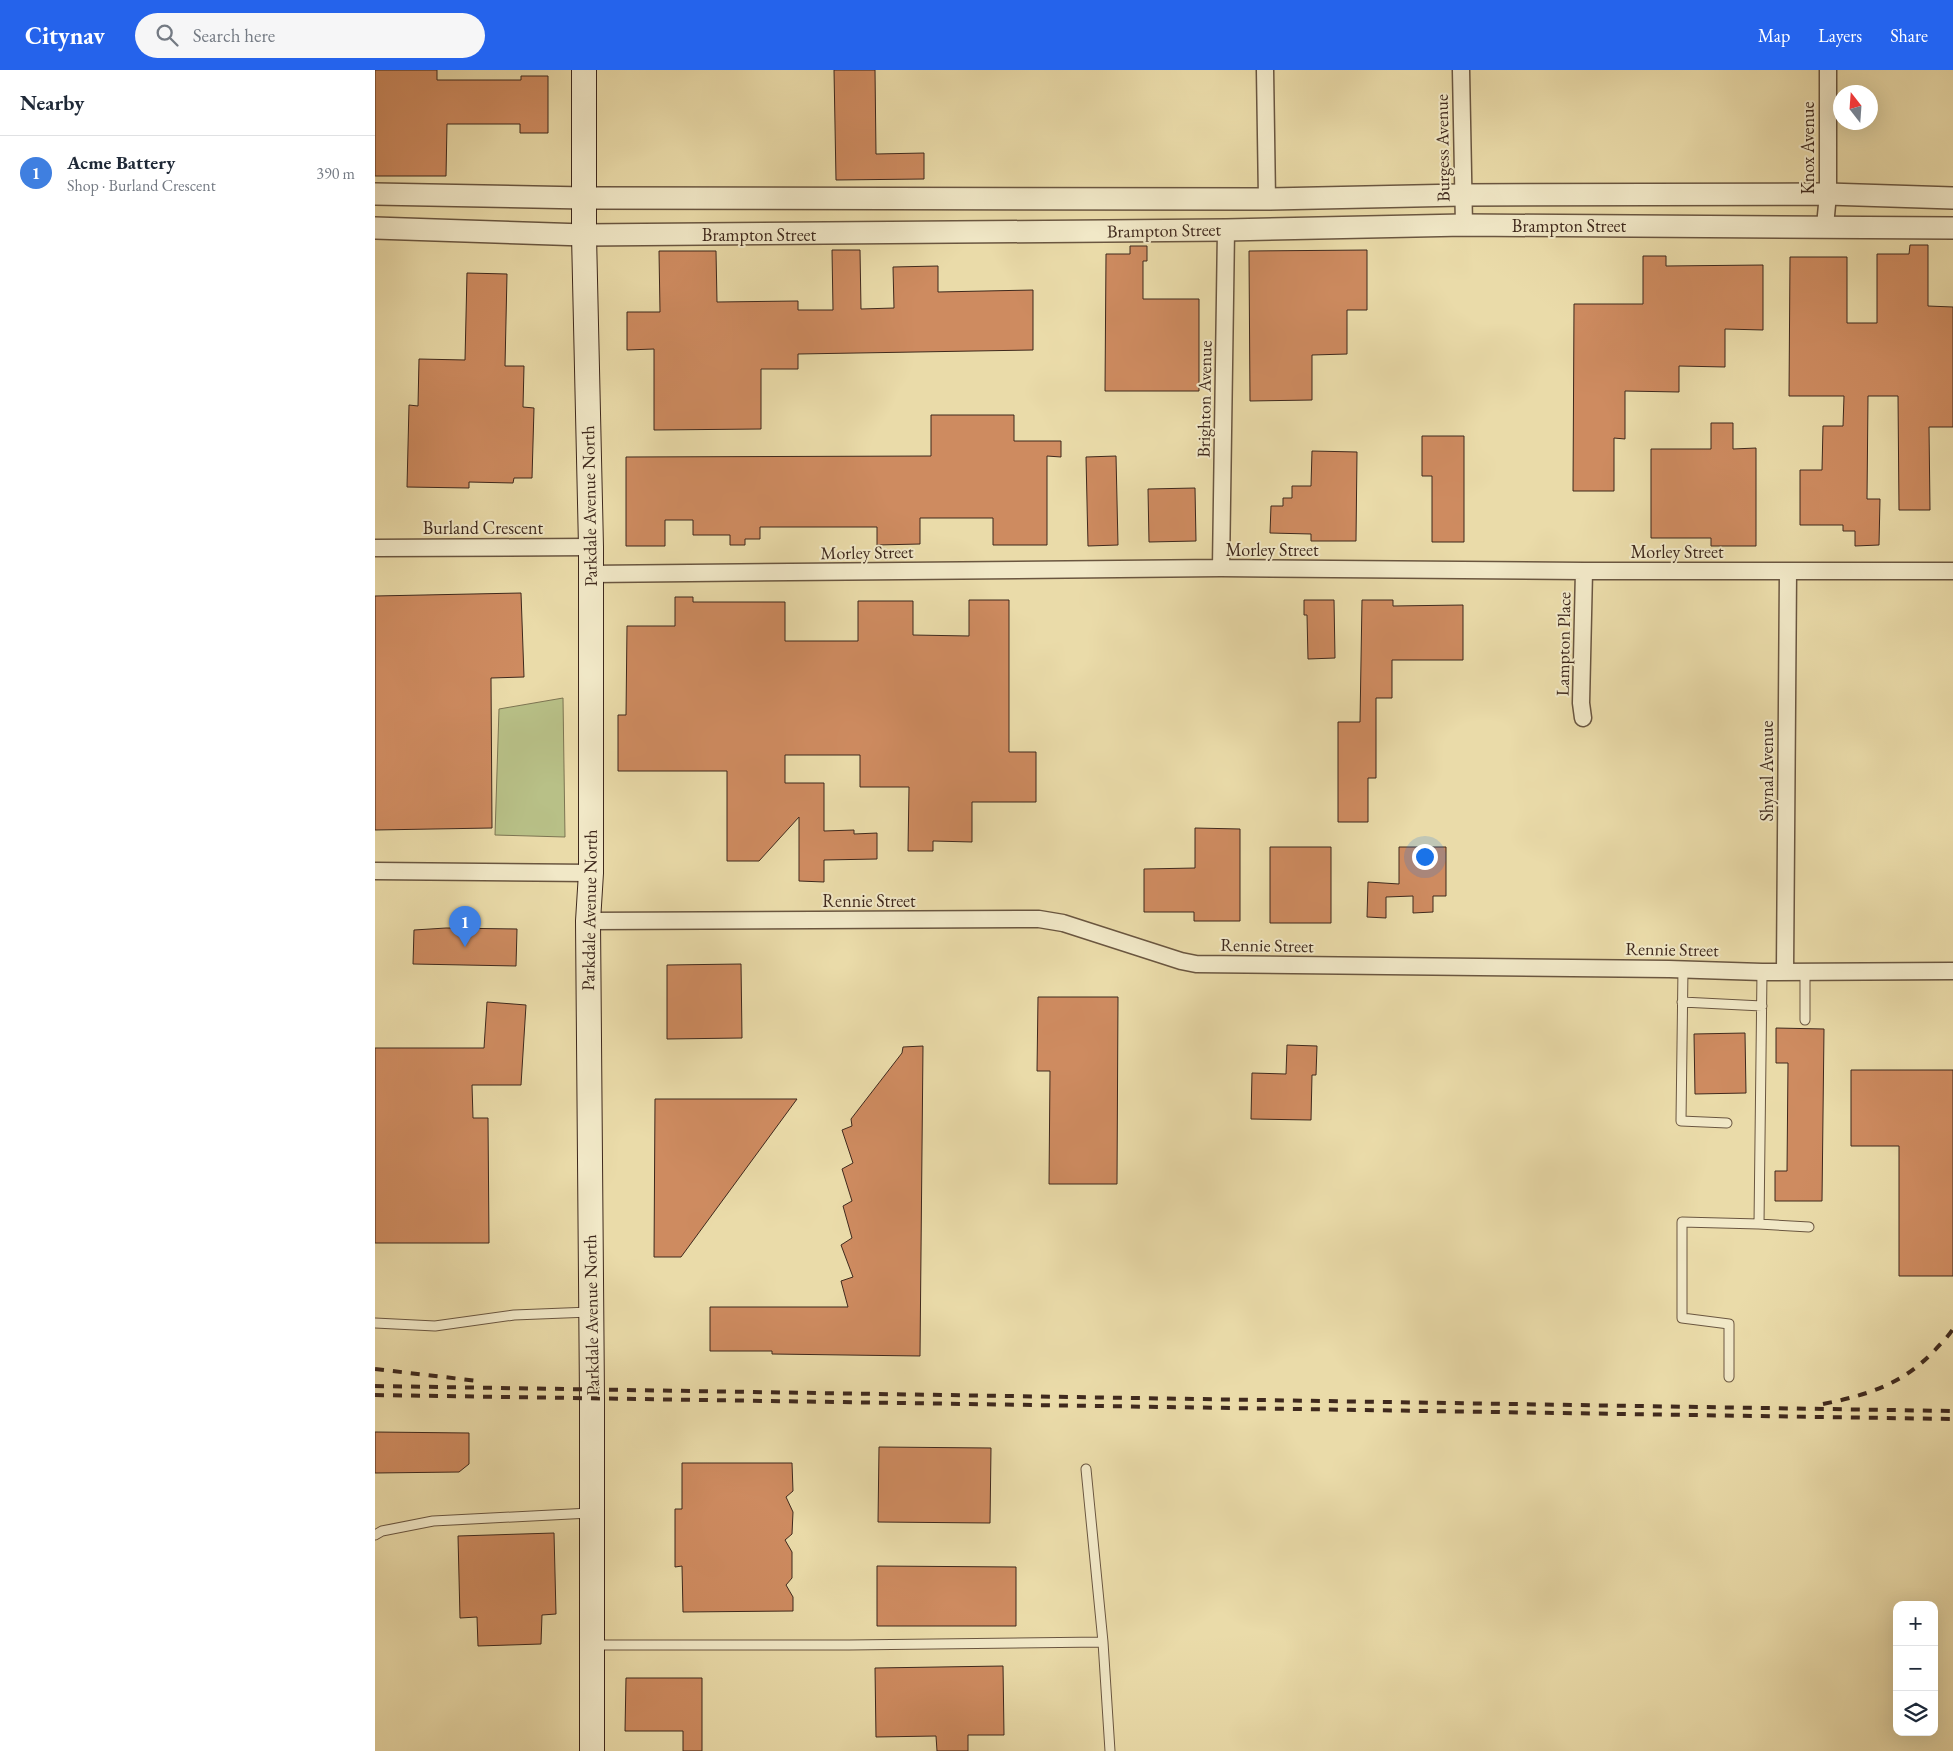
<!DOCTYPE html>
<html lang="en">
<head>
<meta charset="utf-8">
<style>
	body { margin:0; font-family:"EB Garamond",serif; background:#f6f6f7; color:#1f2937 }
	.controls { position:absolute; right:15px; bottom:15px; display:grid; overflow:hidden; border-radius:10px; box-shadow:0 5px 20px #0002 }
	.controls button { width:45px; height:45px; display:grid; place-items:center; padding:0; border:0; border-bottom:1px solid #e0e1e3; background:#fff; color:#1f2937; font:25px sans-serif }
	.compass { position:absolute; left:1458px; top:15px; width:45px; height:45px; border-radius:50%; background:#fff; box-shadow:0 5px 20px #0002; rotate:343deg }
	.you { position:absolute; left:1049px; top:786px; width:18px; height:18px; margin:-12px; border:4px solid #fff; border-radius:50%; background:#1a73e8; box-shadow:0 0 0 8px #1a73e833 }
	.badge { display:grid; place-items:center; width:32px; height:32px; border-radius:50%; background:#2563eb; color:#fff; font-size:16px; font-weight:700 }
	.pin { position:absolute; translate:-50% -41px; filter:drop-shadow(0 1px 2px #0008) }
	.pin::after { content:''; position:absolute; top:26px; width:18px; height:15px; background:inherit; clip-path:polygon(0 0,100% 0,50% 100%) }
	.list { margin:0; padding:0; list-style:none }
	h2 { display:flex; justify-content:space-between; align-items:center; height:65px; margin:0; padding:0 20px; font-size:21px }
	h2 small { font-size:16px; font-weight:400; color:#747a83 }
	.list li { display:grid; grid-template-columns:32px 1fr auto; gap:15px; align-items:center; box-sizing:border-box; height:75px; padding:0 20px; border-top:1px solid #e0e1e3 }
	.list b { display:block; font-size:19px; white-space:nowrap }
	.list p { margin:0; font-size:16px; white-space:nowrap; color:#747a83 }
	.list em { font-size:16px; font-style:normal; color:#747a83 }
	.icon { flex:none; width:28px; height:28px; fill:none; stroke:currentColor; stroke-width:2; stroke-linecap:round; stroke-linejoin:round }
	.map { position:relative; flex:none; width:1578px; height:1681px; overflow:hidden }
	header { display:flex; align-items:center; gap:30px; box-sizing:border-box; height:70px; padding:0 25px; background:#2563eb; color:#fff }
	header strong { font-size:24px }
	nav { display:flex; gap:28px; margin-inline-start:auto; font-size:18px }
	.search { width:350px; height:45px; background:#f6f6f7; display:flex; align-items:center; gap:12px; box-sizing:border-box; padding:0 18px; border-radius:28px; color:#747a83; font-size:19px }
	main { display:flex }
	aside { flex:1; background:#fff }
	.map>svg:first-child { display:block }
</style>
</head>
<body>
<header>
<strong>Citynav</strong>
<div class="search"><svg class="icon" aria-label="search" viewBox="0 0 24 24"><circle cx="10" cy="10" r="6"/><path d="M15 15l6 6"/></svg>Search here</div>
<nav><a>Map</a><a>Layers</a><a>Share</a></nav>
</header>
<main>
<aside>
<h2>Nearby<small></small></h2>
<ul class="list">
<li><span class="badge" style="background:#3f7fe0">1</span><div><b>Acme Battery</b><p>Shop · Burland Crescent</p></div><em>390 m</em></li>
</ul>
</aside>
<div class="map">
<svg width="1578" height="1681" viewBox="0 0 1578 1681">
	<rect width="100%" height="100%" fill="#eadba9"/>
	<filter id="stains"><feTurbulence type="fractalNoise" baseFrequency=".004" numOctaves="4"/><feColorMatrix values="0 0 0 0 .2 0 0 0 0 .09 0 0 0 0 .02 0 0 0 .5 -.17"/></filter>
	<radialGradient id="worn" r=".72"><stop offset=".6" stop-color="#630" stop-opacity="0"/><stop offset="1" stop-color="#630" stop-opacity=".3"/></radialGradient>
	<path fill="#b8c087" stroke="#7c7452" d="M188,628L190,767L120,765L124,639Z"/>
	<path fill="#ce8b60" stroke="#3f291d" d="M0,0H62V10H146V6H173V63H145V54H72L71,106H0Z
		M459,0H500L501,84L549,83V109L461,110Z
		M1535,175H1553V236L1578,237V357H1554L1555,440H1524L1523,326H1493L1492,429H1505L1504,475L1480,476V461H1468V455H1425V400H1447L1448,356H1468L1469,326H1414L1415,187H1472V253H1502V184H1534Z
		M755,176H772V191H768V229H824V321H730L731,184H755Z
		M457,180H485L486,239L519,238L518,197L563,196V222L658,220V280L423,284V299H386V359L279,360V279L252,280V242H285L284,181H341L342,232L423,231V240H458Z
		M992,180V240H972V284L937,285V330L875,331L874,181Z
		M1268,186H1291V196L1388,195V260L1350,259V297L1304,296V322L1250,321V369L1239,368V421H1198L1199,234H1268Z
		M92,203L132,204L130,296H149L148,337L159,338L157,408H139L138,413L94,412V418L32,417L34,335L43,336L44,289L90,290Z
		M556,345H639V371H686V387L672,386V475H618V448H545V474L502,475V457H385V469H370V475H355V465H318V450H290V476H251V387L556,386Z
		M1336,353H1358V379L1381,378V476H1336V468H1276V379H1336Z
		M1047,366H1089V472H1057V406H1047Z
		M937,381L982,382L981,471H936V464L895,463L896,436H908V428H917V416H936Z
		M741,386L743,475L713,476L711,387Z
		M820,418L821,471L774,472L773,419Z
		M146,523L149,607L116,608L117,758L0,760V526Z
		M300,527H318V532H410V571H483V531H538V565L594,566V530H634V682H661V732H597V772L558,771V781H533L534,717H485V685H410V713H449V761L479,760V764L502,763V789L449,790V812L424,811V747L384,791H352V701H243V645H251L252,556H300Z
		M929,530H959L960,588L933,589L932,545H929Z
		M987,530H1018V536L1088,535V590H1017V628H1001V708H993V752H963V652H985Z
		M820,758L865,759V851H819V842H769V799L820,798Z
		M895,777H956V853H895Z
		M1024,777H1071V826H1058V842L1038,843V826L1011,827V848L992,847L993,812L1024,814Z
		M71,858L142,859L141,896L38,894L39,860Z
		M366,894L367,968L292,969V895Z
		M663,927H743L742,1114H674L675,1001H662Z
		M112,932L151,935L146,1015H97L98,1048H113L114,1173H0V978H109Z
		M1401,958L1449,959L1447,1131H1400V1101H1412L1413,993H1401Z
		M1370,963L1371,1023L1320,1024L1319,964Z
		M912,975L942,976L941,1005H937L936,1050L876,1049L877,1003L911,1004Z
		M548,976L545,1286L397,1284V1281H335V1237H473L466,1211L478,1207L466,1175L477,1168L468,1136L477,1131L467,1099L478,1093L467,1060L477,1056L476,1049L527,983L528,977Z
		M1476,1000H1578V1206H1524V1076H1476Z
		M280,1029H422L306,1187H279Z
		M0,1362L94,1363V1394L84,1402L0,1403Z
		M504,1377L616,1378L615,1453L503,1452Z
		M307,1393H417L418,1421L411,1427L418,1442L417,1464L410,1470L417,1482V1508L411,1515L418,1527V1541L308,1542L307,1496L300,1497V1439H307Z
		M179,1463L181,1544L167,1545L166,1574L103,1576L102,1547L85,1548L83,1466Z
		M502,1496L641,1497V1556H502Z
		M628,1596L629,1665H593V1681H562L561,1666L501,1667L500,1598Z
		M251,1608H327V1681H308V1661H250Z"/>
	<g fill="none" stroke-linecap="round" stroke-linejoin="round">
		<g stroke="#6a5640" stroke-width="11">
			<path id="service" d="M1308,899L1306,1051L1352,1053
				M1430,901V950
				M1307,932L1387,936
				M1384,1154L1434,1157
				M0,1253L60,1256L139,1245L215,1242
				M1354,1307V1254L1307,1248V1152L1384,1154L1387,902
				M0,1465L7,1461L58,1451L215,1443
				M728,1572L735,1681
				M217,1575H474L728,1572L711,1399"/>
		</g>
		<g stroke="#6a5640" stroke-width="19">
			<path id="minor" d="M890,0L892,129
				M1086,0L1089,155
				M1450,156L1453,124V0
				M0,478L216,477
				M846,498L851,160
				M215,504L846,498L1209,501H1578
				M1208,648L1206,633L1209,501
				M0,801L216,803
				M213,851L664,849L688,853L806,891L821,894L1294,899L1387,902L1578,901
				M1410,901L1413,501"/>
		</g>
		<g stroke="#6a5640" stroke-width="24">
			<path id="tertiary" d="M0,124L210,128L892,129L1087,125L1453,124L1578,128
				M0,158L209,165L851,160L1089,155L1578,158"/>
		</g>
		<g stroke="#3f291d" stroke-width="26">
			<path id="secondary" d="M209,0V165L216,477V803L213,851L217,1329V1681"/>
		</g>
		<use href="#service" stroke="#f1e8c7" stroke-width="9"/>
		<use href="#minor" stroke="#f1e8c7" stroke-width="16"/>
		<use href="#tertiary" stroke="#f1e8c7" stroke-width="21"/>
		<use href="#secondary" stroke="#f1e8c7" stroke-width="24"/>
		<path stroke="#3f291d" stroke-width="4" stroke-dasharray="9 9" stroke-linecap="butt" d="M0,1299L103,1311
			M0,1316L1578,1341
			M0,1325L1578,1349
			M1448,1334C1493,1325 1528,1314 1560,1280C1566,1273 1573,1267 1578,1259"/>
	</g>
	<g text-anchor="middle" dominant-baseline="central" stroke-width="4" stroke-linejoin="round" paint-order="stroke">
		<g font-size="18" fill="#3f291d" stroke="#f1e8c7">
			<text transform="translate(1067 78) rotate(-91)">Burgess Avenue</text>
			<text transform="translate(1432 78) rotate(-90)">Knox Avenue</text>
			<text x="1194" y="155">Brampton Street</text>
			<text transform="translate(789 160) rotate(-1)">Brampton Street</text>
			<text x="384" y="164">Brampton Street</text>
			<text transform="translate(829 329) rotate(-89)">Brighton Avenue</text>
			<text transform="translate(214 436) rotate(-91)">Parkdale Avenue North</text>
			<text x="108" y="457">Burland Crescent</text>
			<text x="897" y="479">Morley Street</text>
			<text x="1302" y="481">Morley Street</text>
			<text transform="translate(492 482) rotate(-1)">Morley Street</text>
			<text transform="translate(1188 574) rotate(-89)">Lampton Place</text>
			<text transform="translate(1391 701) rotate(-90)">Shynal Avenue</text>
			<text x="494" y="830">Rennie Street</text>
			<text transform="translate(214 840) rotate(-89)">Parkdale Avenue North</text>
			<text transform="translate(892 875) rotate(1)">Rennie Street</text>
			<text transform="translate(1297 879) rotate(1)">Rennie Street</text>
			<text transform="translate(216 1245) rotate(-91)">Parkdale Avenue North</text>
		</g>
	</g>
	<rect width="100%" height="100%" filter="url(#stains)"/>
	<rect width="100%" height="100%" fill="url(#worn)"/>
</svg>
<div class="controls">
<button>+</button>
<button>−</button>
<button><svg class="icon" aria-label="layers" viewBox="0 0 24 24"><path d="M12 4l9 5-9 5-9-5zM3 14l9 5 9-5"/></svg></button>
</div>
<svg class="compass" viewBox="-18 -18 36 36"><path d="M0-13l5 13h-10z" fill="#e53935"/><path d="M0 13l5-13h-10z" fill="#747a83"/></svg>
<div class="you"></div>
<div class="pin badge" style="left:90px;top:877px;background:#3f7fe0">1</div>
</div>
</main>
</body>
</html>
